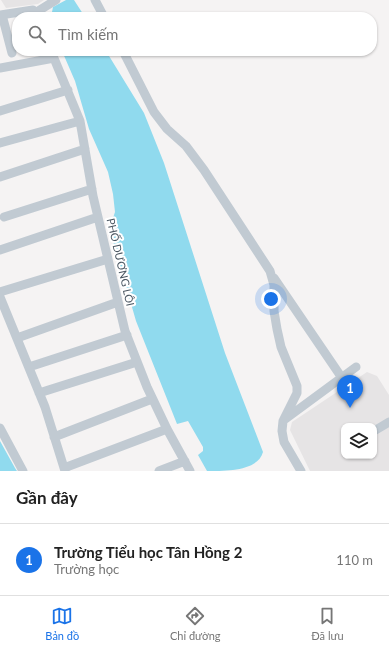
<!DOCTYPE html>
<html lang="vi">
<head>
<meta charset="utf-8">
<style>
	body { margin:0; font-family:Lato,sans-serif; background:#f6f6f6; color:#222 }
	.controls { position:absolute; right:12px; bottom:12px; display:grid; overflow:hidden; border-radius:8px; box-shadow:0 1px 3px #0004 }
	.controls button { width:36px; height:36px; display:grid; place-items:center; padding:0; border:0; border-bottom:1px solid #e0e0e0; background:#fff; color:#222; font:20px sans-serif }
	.you { position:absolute; left:271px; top:299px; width:14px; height:14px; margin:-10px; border:3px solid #fff; border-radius:50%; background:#1a73e8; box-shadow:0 0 0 6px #1a73e833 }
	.badge { display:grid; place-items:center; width:26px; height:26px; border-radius:50%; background:#1a73e8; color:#fff; font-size:13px; font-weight:700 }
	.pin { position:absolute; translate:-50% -33px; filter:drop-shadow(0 1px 2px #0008) }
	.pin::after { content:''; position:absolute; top:21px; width:14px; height:12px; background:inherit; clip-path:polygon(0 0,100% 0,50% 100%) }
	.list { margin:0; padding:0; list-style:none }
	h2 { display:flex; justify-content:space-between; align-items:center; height:52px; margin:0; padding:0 16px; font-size:17px }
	h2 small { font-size:13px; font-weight:400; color:#767676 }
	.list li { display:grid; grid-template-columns:26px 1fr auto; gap:12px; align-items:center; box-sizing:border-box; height:72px; padding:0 16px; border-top:1px solid #e0e0e0 }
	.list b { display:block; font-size:15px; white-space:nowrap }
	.list p { margin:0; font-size:13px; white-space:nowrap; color:#767676 }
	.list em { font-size:13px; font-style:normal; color:#767676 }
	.icon { flex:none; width:22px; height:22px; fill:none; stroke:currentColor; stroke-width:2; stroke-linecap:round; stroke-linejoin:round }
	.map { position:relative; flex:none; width:389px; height:471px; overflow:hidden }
	.search { position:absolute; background:#fff; box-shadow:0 1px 3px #0004; left:12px; right:12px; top:12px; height:44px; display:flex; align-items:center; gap:10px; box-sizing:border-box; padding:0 14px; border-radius:16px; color:#767676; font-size:15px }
	.sheet { height:124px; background:#fff }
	nav { display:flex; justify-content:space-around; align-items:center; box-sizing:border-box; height:56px; border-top:1px solid #e0e0e0; background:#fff; font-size:11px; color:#767676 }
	nav a { display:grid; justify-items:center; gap:2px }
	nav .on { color:#1a73e8 }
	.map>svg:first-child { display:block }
</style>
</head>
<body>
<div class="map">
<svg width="389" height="471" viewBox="0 0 389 471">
	<rect width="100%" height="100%" fill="#f5f3f3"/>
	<path fill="#e6e4e5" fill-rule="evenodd" d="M1,0H44L38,4L6,8Z
		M367,372L377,376L389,395V471H310L290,430L292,422ZM344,426H374V456H344Z"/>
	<path fill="#90daee" d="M66,0H74L85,17H51L53,7Z
		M62,51H106L144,113L164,163L225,353L263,452C258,471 227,471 207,471L198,455L203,451V447L188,421L177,424L136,321L113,241L112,221L115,212L113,194L108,172L89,129L75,81Z
		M0,441L15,468L17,471H0Z"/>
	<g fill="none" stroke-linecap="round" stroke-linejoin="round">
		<path stroke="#c1cad2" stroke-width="9" d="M95,0L104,17
			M35,13L56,0
			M0,15L33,10L37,17
			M2,15L12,53
			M51,51L80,121L93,196L125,331L147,387L167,429L190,471
			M123,51L154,112L167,129L186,146L204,170L270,271L274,285V311L277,329L281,347L297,386V393L283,421L282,431L284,442L301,471
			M0,68L54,58
			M0,111L68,90
			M0,143L80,121
			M0,177L85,149
			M4,217L92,189
			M0,250L98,217
			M274,278L342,378
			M0,292L108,259
			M0,297L45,407L65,471
			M17,338L118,302
			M29,367L127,335
			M39,393L137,362
			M284,420L356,367
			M0,428L23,471
			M374,431L389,422
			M54,437L152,399
			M64,468L167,429
			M159,471L185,461"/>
	</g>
	<g text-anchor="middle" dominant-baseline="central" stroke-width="4" stroke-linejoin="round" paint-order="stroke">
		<g font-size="11" fill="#4a5661" stroke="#fff">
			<text transform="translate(121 262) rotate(77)">PHỐ DƯƠNG LÔI</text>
		</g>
	</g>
</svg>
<div class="controls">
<button><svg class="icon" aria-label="layers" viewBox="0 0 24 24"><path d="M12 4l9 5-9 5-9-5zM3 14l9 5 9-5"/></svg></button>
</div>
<div class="you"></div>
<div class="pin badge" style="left:350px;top:408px">1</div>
<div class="search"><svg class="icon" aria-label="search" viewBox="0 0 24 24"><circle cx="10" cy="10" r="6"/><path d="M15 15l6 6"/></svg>Tìm kiếm</div>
</div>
<section class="sheet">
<h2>Gần đây<small></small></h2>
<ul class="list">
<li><span class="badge">1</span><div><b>Trường Tiểu học Tân Hồng 2</b><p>Trường học</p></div><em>110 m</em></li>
</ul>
</section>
<nav>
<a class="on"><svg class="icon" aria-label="map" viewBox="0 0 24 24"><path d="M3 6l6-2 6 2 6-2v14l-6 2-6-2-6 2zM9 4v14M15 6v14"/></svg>Bản đồ</a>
<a><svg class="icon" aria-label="directions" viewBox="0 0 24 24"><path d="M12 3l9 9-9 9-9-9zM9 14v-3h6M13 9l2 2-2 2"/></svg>Chỉ đường</a>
<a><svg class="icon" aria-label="saved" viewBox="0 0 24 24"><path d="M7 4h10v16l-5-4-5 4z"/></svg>Đã lưu</a>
</nav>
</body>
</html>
